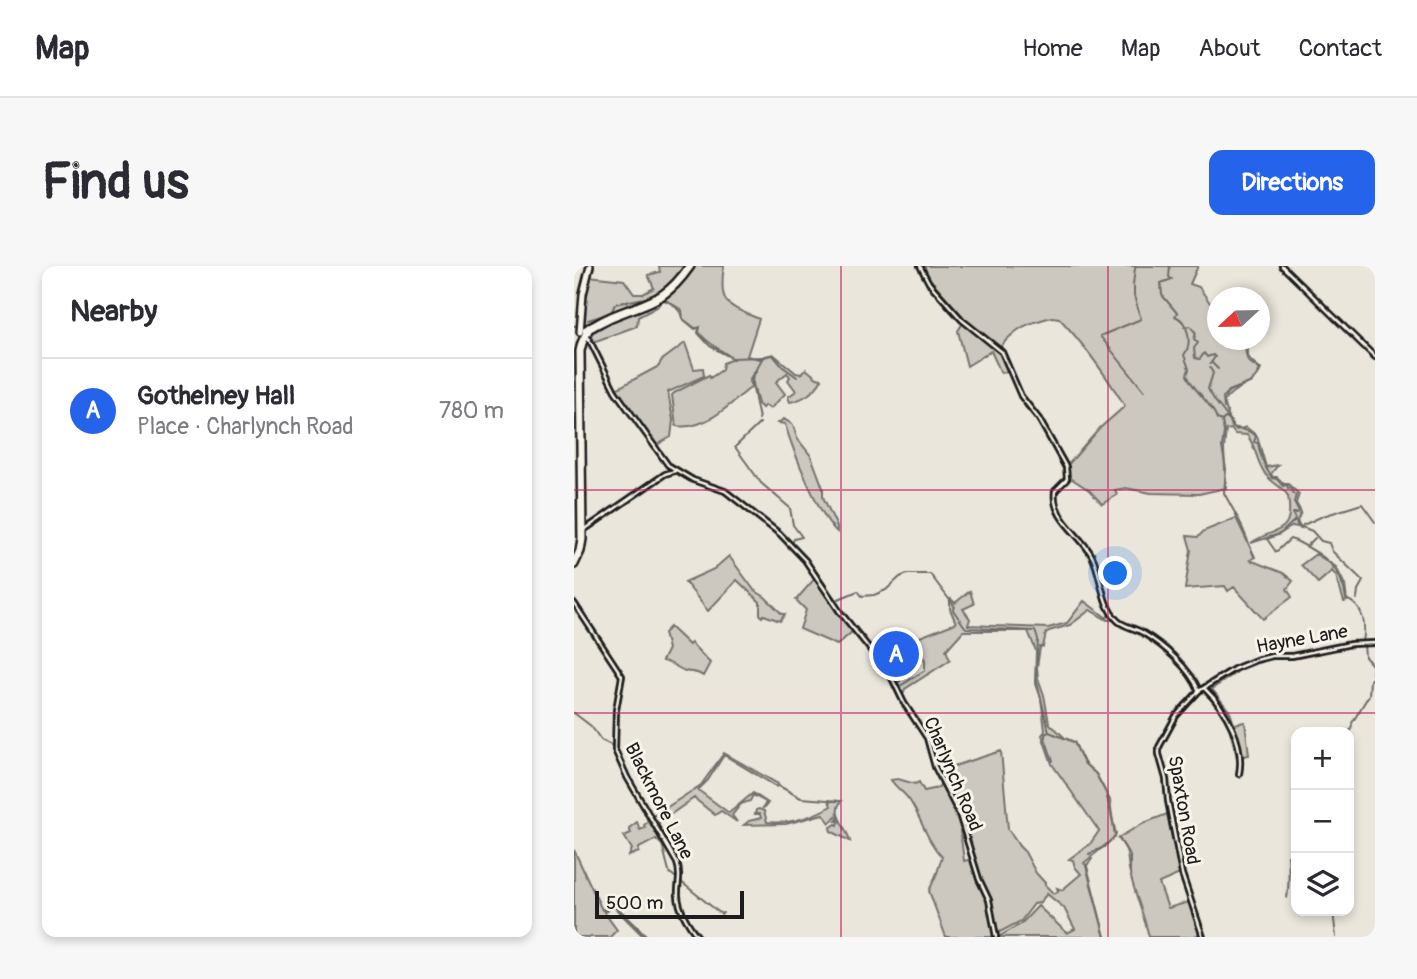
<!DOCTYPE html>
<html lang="en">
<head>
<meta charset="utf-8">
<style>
	body { margin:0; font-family:Pangolin,sans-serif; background:#f7f7f7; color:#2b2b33 }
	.controls { position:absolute; right:21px; bottom:21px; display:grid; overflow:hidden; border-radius:14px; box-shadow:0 4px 10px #0003 }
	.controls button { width:63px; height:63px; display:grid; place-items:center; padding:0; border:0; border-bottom:2px solid #e1e1e2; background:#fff; color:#2b2b33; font:35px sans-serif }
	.compass { position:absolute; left:633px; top:21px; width:63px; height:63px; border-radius:50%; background:#fff; box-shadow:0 4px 10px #0003; rotate:248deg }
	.scale { position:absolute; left:21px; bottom:18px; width:149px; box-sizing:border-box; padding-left:7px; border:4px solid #1c1c1c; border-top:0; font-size:19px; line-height:24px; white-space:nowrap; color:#1c1c1c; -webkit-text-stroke:5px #f7f3e8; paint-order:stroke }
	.you { position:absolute; left:542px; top:308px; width:24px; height:24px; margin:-18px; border:5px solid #fff; border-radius:50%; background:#1a73e8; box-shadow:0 0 0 10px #1a73e833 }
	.badge { display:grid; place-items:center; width:46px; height:46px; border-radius:50%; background:#2563eb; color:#fff; font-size:23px; font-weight:700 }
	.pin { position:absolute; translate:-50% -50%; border:4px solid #fff; box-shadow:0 2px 7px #0006 }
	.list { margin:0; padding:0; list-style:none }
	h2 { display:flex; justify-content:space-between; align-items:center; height:91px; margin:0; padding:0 28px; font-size:30px }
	h2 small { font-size:23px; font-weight:400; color:#7c7c81 }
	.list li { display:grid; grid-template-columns:46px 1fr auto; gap:21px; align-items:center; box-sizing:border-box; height:105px; padding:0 28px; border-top:2px solid #e1e1e2 }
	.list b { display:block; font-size:26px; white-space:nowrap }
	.list p { margin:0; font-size:23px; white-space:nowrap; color:#7c7c81 }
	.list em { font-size:23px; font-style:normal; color:#7c7c81 }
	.icon { flex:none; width:38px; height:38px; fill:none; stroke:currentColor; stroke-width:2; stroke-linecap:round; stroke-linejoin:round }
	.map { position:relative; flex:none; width:801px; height:671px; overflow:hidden; border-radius:14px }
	header { display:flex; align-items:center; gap:42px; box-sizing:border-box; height:98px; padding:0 35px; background:#fff; border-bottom:2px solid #e1e1e2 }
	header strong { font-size:33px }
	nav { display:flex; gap:38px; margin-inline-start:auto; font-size:24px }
	.intro { display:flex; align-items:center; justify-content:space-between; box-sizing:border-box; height:168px; padding:0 42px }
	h1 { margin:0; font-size:49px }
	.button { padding:18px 32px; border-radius:14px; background:#2563eb; color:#fff; font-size:24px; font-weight:700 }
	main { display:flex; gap:42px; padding:0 42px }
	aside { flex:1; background:#fff; border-radius:14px; box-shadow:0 4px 10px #0003 }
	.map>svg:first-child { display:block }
</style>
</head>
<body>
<header>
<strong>Map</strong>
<nav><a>Home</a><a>Map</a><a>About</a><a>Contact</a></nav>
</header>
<div class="intro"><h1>Find us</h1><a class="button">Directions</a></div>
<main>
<aside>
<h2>Nearby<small></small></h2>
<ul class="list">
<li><span class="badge">A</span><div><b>Gothelney Hall</b><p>Place · Charlynch Road</p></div><em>780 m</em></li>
</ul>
</aside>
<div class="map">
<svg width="801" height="671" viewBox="0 0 801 671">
	<rect width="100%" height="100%" fill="#eae6dc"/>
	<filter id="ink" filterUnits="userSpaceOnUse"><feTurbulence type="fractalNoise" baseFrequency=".0143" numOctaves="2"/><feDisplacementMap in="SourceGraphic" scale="14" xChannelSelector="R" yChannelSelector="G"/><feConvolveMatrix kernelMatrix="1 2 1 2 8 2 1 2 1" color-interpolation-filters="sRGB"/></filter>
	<g filter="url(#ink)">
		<path fill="#ccc8c0" stroke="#74726e" stroke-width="2" fill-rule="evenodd" d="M85,0H114L87,29L14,61L7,56L15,10L50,14L60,28H69L80,22L74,9L86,6Z
			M119,0H150C144,39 153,39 185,53L173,90L185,93L199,88L222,107L227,108L232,103L243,112L248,113C242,125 229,134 216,136L214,131L222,125L214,114L216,111L213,107L202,116L211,128L196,143L191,139L188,142L184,138L178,113L185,99L175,114L177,121C158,137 131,165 102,160L98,129L100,127L131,111L135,109L136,112L148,104L149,97L159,93C150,85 134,79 125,66L126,61L121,63L108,52L106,46L99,38L88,33L98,26Z
			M350,0H624L616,18L625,21L643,47V74H671L674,78C671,93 677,94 687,103C680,122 659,119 650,136L658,161L663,164L672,161L683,170L692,201L704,199L697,208L699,211H703L710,218H714L725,228L722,237L727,246L723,255L727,262L719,260L705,268L677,277C699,261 721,271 714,230C709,221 699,218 693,210C682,198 683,181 673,169L661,168L657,163L652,164L650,183L652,222L625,228L577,227L552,222L541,224L543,229L528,238L515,224L492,209L466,158L451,141L434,105L427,107L417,85L393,100L384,65L391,53L355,12ZM478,51L485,52C511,79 531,108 551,140L526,162L493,200L467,152L454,138L446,125L427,80C443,61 454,57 478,51Z
			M83,36L86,37L83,41L64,51L63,60L19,76L14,67L23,60Z
			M111,77L120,103L129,102L130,110L94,126L99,154L97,171L81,180L42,123L85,100L87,95Z
			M210,153L219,159L223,172L237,190L249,222V231L263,261V266C245,250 219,185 211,158L204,157Z
			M662,252L681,291L676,294L709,307L719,315L713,323L718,331L689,353L660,321L654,325L651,320L611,323L617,284L613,270L624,271L630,265Z
			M742,288L762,301L771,319L773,335L770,336L762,310L758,305L744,317L727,299Z
			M155,290L180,324L191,331L208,348H211L206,355L190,349L188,351L186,348V336L163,314L134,345L111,316L140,303Z
			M241,312L279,365L263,379L226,363L232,344L222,334Z
			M396,325L400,338L389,343L396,353L394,359L474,362L493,357L510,335L533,352L536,345L542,354H533L516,344L496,359L475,365L472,367L469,381H466L463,401L464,412L470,429L475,457L491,472L500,476L510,497L522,508L536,534L541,571L510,597L513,600L531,671H424L447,658L464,640L493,667L501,663L490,642L473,628L465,637L460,638L447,655L424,667L416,633L407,614L388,554L365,509L371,503L427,485L434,563L445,580L451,586L462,607L471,617V619L480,628L484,625L483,622L488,624L507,608L501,601L499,594L495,593L516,578L525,565L478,498L468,469L471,465L467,432L461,415L462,385L454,365H389L372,384L376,394L331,423L328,430L331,436L327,438L314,408L304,395L311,392L315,402L320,403L328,412L324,418L326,420L351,404V394L338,374L382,357L376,343V334L377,333L381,337Z
			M96,361L115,379L117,377L136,397L129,410C122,405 119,407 111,405C103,402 99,397 88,395L94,383L90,367Z
			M667,398L669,402L638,423L656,446L660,458L671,456L675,489L663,491L652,450L632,428L631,421L653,404Z
			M150,487L204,518L203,521L150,489L134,514L124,524L155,547L179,527L194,537L191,541L189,542L192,536L179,529L176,535L167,538L158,549L163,556L147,545L141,549L120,532L83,558L78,551L127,519Z
			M324,513L341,518L345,516L350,525L364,522L367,517L381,543L388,564L386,565L390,595L398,593L415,638L421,671H372L355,625L363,607L368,591C353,575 348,554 336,535C331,527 322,522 317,514Z
			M255,535H267C257,549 272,559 276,575L257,565L256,562L262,558L264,559L265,555H262L264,553L262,550L256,557L249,548L212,558L170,559L175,555L187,552L186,548H181L182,544L185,543L190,545L193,556C215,558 238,551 257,540Z
			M71,548H73L90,577L88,579L82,573L65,582V586L55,590L58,583L50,570L57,567L55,562L63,556L66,564L71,562L70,559L74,556Z
			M593,548L606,608L585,617L594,642L615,636L626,668L618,671H575C570,649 561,629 556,607C551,589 558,589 544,572L570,557Z
			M0,584L28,644L40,638L74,671H70L40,641L30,646L43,664L36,671H0Z"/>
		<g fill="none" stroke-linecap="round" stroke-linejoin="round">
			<path stroke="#6d6c68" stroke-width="2" d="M596,0L595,11L598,13L587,17L588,29L603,47L601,50C614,55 619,77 610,89L615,103L613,109C620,126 639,138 643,153L648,155L651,152L656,154L659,161L674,165L682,170L680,176L684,177C686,191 690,200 698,212L703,213L709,220L713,218L714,223L717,222L719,228L722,229L720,236L725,245L723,247H719L721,254L706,268L693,273L702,286L716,273L722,275C750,289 768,301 772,333C790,340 792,359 789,376
				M798,0L801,3
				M559,19L561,2L564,0
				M560,21V30L567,53L526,70L570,125
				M90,33L108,44L109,53L121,62H125L124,67L136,80L158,92L189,91L177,113L185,153
				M14,54L37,47L41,38L80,30
				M0,60L4,59
				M610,61L616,60L622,67L620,73L624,77L620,82L621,92L626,93L630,87L633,91L639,89L641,91L636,98
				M190,90L199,89L209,101L223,111
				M638,97L644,103
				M636,102L639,107L634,123L641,135L655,153
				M650,142L649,132L655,125L678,116L686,104C673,92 674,101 671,81L680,74
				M648,155L650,166L648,181L652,203L650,227L666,256L680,290
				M186,157L161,181L187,217L216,242L219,259L228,271L220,273L218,278L240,302L262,334L284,325L288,330L300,329L312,324L326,311L333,308H356L381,341L379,344L391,361
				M722,255L723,259L738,265L747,275L755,277L758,285L789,315L784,324L783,333
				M729,259L749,250L788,238L801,256
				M734,279L741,272
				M392,362L461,365L464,373L462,412L475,466L500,476L510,497L522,508L532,527L542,568
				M790,378L791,391L799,400L798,407L801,412
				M0,447L17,460L27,474L37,479L40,484
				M778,457L795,429L796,414L799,411
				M475,466L471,468V472L479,495
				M775,469L778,459
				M54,515L70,545
				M205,520L227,532L266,535
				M71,548L88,578L95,605
				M544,571L556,590V607
				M515,588L530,581L541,570
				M518,593L512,600L531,671
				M96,607L147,648L149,647
				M713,632C715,622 715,599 714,590H722
				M30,645L40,640L72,671
				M759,645L762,671"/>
			<g stroke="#1c1c1c" stroke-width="8">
				<path id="street" d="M346,0L355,17L388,54L428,86L447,130L465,153L492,201L493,213L481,225C477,253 507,268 518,290C528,309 527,340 544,355C551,361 561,362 569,367C589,379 616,402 625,425
					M708,0L801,91
					M13,69L41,125L94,199L119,214L151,225L206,268L231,294L266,346L316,408L330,437L353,472L361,501L385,548L405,613L415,634L422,671
					M10,264L91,208L101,205
					M0,337L48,410L42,444L41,484L53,511L103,597C108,610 103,618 104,630C105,644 116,661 124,671
					M631,423C652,443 671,478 665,508
					M629,671L608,608L594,535L592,513L585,488V481L602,450L625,425L660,403L682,394L698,390H718L777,378L801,377"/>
			</g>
			<g stroke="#1c1c1c" stroke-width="10">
				<path id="secondary" d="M6,66L9,28L16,0"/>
			</g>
			<g stroke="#1c1c1c" stroke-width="12">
				<path id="primary" d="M12,64C20,60 28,55 37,51C75,35 90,37 116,0
					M0,298L6,285L8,273L6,85L8,77L15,62"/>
			</g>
			<use href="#street" stroke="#f7f3e8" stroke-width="2.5"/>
			<use href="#secondary" stroke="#f7f3e8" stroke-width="5"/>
			<use href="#primary" stroke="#f7f3e8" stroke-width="7"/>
		</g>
	</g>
	<path fill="none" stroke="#c2185b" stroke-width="2" stroke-opacity="0.55" d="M267,0V671M534,0V671M0,224H801M0,447H801"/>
	<g text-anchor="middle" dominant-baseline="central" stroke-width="6" stroke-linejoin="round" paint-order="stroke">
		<g font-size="19" fill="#1c1c1c" stroke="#f7f3e8">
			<text transform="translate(728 373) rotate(-10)">Hayne Lane</text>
			<text transform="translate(379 508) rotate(67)">Charlynch Road</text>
			<text transform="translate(85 535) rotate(63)">Blackmore Lane</text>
			<text transform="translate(610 544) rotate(80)">Spaxton Road</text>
		</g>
	</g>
</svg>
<div class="controls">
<button>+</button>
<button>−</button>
<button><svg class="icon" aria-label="layers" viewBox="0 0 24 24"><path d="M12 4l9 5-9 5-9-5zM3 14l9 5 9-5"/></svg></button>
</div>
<svg class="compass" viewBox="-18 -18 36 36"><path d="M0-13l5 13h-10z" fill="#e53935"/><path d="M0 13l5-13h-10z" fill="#7c7c81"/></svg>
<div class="scale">500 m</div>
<div class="you"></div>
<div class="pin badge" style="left:322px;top:388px">A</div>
</div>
</main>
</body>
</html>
